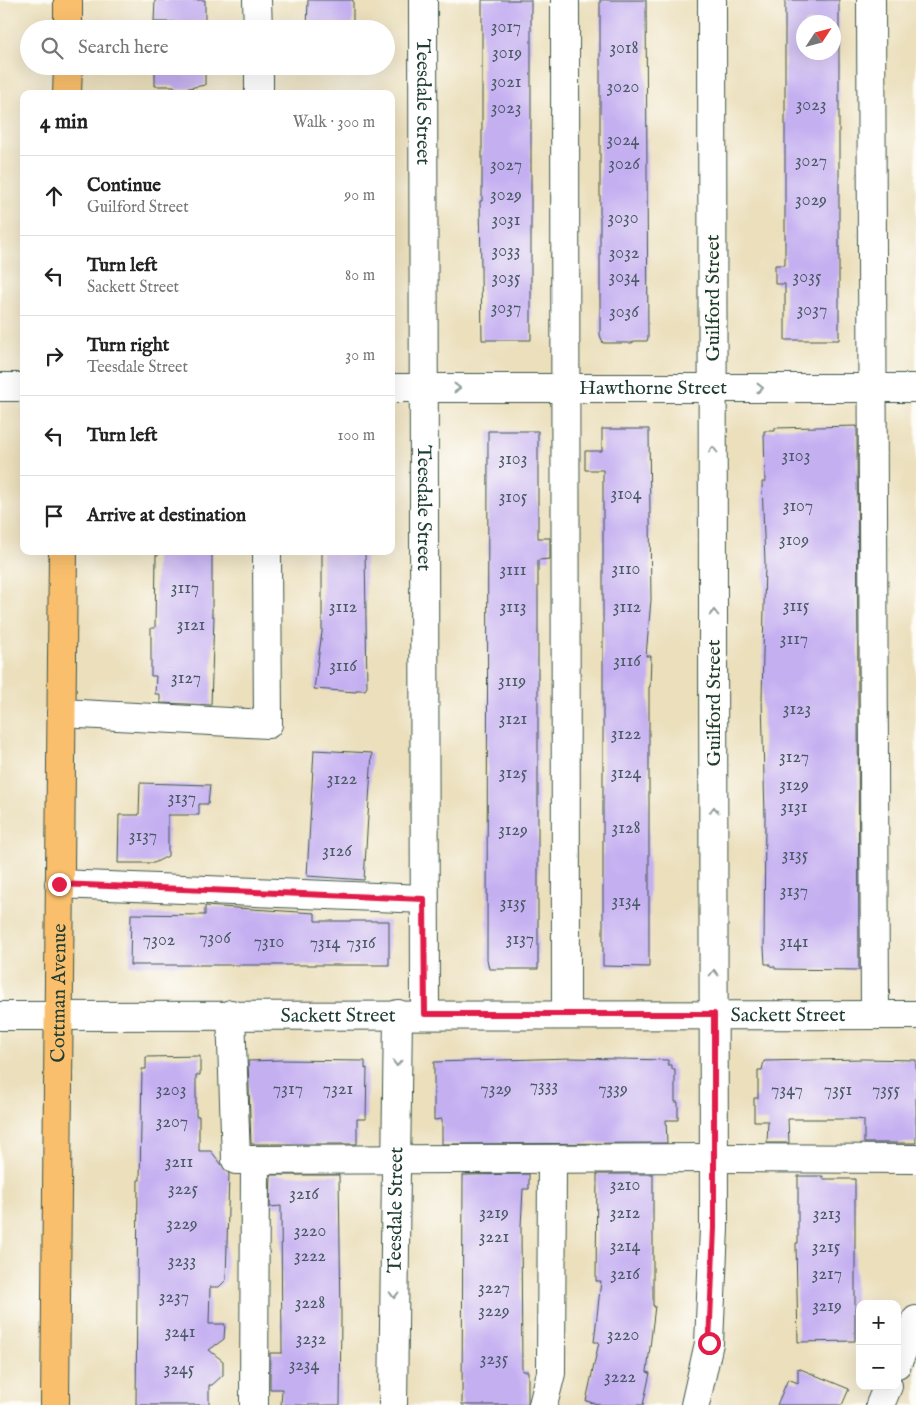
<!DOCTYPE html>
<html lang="en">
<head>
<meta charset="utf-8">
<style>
	body { margin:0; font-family:"IM FELL English",serif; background:#f6f6f6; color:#222 }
	.controls { position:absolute; right:15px; bottom:15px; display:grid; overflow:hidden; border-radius:10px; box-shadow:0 5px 20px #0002 }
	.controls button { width:45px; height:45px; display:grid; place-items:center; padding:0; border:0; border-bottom:1px solid #e0e0e0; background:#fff; color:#222; font:25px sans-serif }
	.compass { position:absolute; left:796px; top:15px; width:45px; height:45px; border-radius:50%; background:#fff; box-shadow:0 5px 20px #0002; rotate:54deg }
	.stop { position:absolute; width:15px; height:15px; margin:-11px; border:4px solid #e11d48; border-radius:50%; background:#fff }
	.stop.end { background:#e11d48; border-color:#fff; box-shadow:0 1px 5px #0008 }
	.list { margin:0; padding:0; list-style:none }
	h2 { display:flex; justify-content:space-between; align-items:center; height:65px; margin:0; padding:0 20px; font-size:21px }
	h2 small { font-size:16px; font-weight:400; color:#767676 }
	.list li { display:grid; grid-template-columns:32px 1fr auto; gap:15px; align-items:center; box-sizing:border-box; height:80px; padding:0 20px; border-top:1px solid #e0e0e0 }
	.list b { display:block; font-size:19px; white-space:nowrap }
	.list p { margin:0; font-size:16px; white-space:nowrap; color:#767676 }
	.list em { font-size:16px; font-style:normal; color:#767676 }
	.icon { flex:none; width:28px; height:28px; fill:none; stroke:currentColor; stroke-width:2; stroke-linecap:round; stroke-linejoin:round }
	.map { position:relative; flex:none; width:916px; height:1405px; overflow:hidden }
	.search { position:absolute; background:#fff; box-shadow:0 5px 20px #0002; left:20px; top:20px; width:375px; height:55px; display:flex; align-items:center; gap:12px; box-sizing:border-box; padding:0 18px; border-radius:28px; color:#767676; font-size:19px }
	.panel { position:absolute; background:#fff; box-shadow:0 5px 20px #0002; left:20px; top:90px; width:375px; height:465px; border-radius:10px }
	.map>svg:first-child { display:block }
</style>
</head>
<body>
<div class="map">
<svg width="916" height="1405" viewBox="0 0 916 1405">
	<rect width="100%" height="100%" fill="#fdfcf7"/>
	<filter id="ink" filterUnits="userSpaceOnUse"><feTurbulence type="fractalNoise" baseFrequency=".02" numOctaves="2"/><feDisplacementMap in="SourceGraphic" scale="10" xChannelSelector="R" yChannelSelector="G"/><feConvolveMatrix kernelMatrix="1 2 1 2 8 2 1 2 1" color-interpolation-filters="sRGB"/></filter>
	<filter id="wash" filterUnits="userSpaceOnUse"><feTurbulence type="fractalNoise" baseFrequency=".0096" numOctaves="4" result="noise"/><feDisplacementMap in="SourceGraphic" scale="20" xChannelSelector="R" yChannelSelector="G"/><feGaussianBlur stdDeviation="1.12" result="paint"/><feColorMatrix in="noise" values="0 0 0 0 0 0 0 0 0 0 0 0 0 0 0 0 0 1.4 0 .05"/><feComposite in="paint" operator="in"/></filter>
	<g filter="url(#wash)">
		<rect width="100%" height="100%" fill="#ebdfbc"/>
		<g id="blocks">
			<path fill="#c4aff1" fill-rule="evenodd" d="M155,0H205V23L195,22V27L178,26L174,22H154Z
				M308,0H353V29H307Z
				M482,0H531V340H482L480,201H482Z
				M600,0H646L648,338L647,341H635L632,343H603L600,335Z
				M785,0H839V340H785V284H775V265H785ZM804,22H834V52H804Z
				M155,66H205V85L178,90L174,86H155Z
				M857,426L859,970L775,969V967L770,966V964H765L764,948L765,816L762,699L765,563L762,482H765L764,431H775V428Z
				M602,429H649L651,600L646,656H651L650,687H649V967L603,966V470H585V451H602Z
				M488,431H538V538H550V559L538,560V969H489L487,959Z
				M159,551H212V616H214L211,705L160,703V694H155L156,676H151V628H155L156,555H159Z
				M322,551H365L367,687L365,690H356V692L314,689L322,632Z
				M314,750L372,753L364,880L307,876Z
				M140,783L210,785L208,804H199V815H168V856L154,863H118L119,815H139Z
				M205,906L315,913V921H389V965H130L131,914L205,915Z
				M200,1056V1075H196V1116H199V1151H211L229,1174L226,1280L219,1287H210L209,1324H225L224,1339L209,1350L223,1361V1375L212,1385H209V1405H136L138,1180H140L142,1069H146V1057Z
				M571,1058L668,1060V1065H672V1069H675V1102H678V1120H666L667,1143L442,1144V1119L434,1120V1062Z
				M863,1059L916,1060V1143H864V1120L857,1119H788L789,1143H767L768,1121H754V1098H758V1070H762L764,1061Z
				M282,1060L365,1061V1069L367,1068L366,1119H357V1144H251L248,1061Z
				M529,1174V1189H523L521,1226L522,1371H528V1405H462L463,1175Z
				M597,1174H653V1306H655L647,1372L650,1373L643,1405H602L586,1401L599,1342H594L601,1281H596Z
				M271,1175H339L341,1317L340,1405H281L282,1389H270V1353H282L281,1206L270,1207Z
				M798,1176H823V1179H855V1341L798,1342L796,1243H798Z
				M798,1368L849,1389L842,1405H777L788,1379L798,1383Z"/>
		</g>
	</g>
	<g filter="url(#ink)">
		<use href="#blocks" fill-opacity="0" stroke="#3e5548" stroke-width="1"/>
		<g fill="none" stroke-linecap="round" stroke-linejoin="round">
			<g stroke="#3e5548" stroke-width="30">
				<g id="minor">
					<path d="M257,0L258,29"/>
					<path id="s1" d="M423,0L425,1014"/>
					<path d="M565,0L566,1014"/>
					<path d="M871,0L875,1015"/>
					<path d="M259,66V94"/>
					<path d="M0,387H24"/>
					<path id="s2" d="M391,388H916"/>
					<path d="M61,713L268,724L267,551"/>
					<path d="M59,884L424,899"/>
					<path d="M231,1014L236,1160L714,1158L916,1159"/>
					<path id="s3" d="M0,1016L916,1015"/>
					<path d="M897,1364L916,1320"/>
					<path d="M254,1405L255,1160"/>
					<path id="s4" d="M393,1405L398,1014"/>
					<path d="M543,1405L551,1373L552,1159"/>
					<path d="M695,1405L709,1343L714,1228L712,0"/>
					<path d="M880,1405L888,1386"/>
				</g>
			</g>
			<g stroke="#3e5548" stroke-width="30">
				<g id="major">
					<path d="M68,29V0"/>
					<path d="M67,94L68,66"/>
					<path id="s5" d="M55,1405L63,551"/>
				</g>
			</g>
			<use href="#minor" stroke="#fff" stroke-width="28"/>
			<use href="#major" stroke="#f9bf6d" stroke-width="28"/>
		</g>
		<defs><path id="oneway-chevron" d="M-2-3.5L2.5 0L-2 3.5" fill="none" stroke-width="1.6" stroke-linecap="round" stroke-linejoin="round" transform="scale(1.25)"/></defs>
		<g stroke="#8f9e9a">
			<use href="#oneway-chevron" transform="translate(457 388)"/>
			<use href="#oneway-chevron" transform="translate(760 388)"/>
			<use href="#oneway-chevron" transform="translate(713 450) rotate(-90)"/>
			<use href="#oneway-chevron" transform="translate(714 613) rotate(-90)"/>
			<use href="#oneway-chevron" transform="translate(714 810) rotate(-90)"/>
			<use href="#oneway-chevron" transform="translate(714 973) rotate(-90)"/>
			<use href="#oneway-chevron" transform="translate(397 1063) rotate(91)"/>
			<use href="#oneway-chevron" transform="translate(394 1295) rotate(91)"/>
		</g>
	</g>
	<g fill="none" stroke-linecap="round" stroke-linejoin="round" filter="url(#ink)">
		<path stroke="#e11d48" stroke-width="6" d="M59,884L424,899L425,1014H714V1228L709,1343"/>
	</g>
	<g text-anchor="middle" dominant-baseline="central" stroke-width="4" stroke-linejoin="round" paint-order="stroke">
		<g font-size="18" fill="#485a63">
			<text x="506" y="27">3017</text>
			<text x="624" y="48">3018</text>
			<text x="507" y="53">3019</text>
			<text x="506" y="82">3021</text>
			<text x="623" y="87">3020</text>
			<text x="811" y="105">3023</text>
			<text x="506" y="108">3023</text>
			<text x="623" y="140">3024</text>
			<text x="811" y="161">3027</text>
			<text x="624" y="164">3026</text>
			<text x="506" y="165">3027</text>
			<text x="506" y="195">3029</text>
			<text x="811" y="200">3029</text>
			<text x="623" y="218">3030</text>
			<text x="506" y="220">3031</text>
			<text x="506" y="251">3033</text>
			<text x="624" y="253">3032</text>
			<text x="624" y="277">3034</text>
			<text x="807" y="277">3035</text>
			<text x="506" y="278">3035</text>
			<text x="506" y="308">3037</text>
			<text x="812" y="310">3037</text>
			<text x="624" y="312">3036</text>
			<text x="796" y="456">3103</text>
			<text x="513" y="459">3103</text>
			<text x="626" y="494">3104</text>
			<text x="513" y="497">3105</text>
			<text x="798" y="506">3107</text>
			<text x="794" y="540">3109</text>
			<text x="626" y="569">3110</text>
			<text x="513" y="570">3111</text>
			<text x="185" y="588">3117</text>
			<text x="796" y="606">3115</text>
			<text x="343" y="607">3112</text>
			<text x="513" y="607">3113</text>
			<text x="627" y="607">3112</text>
			<text x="191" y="625">3121</text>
			<text x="794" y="639">3117</text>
			<text x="627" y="661">3116</text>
			<text x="343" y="666">3116</text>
			<text x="186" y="678">3127</text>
			<text x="512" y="681">3119</text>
			<text x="797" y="709">3123</text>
			<text x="513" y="719">3121</text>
			<text x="626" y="734">3122</text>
			<text x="794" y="757">3127</text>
			<text x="513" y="773">3125</text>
			<text x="626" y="773">3124</text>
			<text x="342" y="779">3122</text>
			<text x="794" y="785">3129</text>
			<text x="182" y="798">3137</text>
			<text x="794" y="807">3131</text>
			<text x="626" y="828">3128</text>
			<text x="513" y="830">3129</text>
			<text x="143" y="836">3137</text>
			<text x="337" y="851">3126</text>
			<text x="795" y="855">3135</text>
			<text x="794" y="891">3137</text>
			<text x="626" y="901">3134</text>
			<text x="513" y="903">3135</text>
			<text x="215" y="938">7306</text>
			<text x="520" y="939">3137</text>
			<text x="159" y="940">7302</text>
			<text x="269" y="942">7310</text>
			<text x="794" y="942">3141</text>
			<text x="325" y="943">7314</text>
			<text x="361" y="943">7316</text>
			<text x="544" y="1086">7333</text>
			<text x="288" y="1089">7317</text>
			<text x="338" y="1089">7321</text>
			<text x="496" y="1089">7329</text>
			<text x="613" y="1089">7339</text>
			<text x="171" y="1090">3203</text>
			<text x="787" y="1090">7347</text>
			<text x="838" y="1090">7351</text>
			<text x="886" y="1090">7355</text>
			<text x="172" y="1122">3207</text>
			<text x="179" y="1162">3211</text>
			<text x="625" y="1185">3210</text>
			<text x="183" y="1189">3225</text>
			<text x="304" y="1194">3216</text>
			<text x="494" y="1213">3219</text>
			<text x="625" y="1213">3212</text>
			<text x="827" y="1214">3213</text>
			<text x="182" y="1224">3229</text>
			<text x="310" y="1231">3220</text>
			<text x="494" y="1237">3221</text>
			<text x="625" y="1246">3214</text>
			<text x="826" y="1247">3215</text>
			<text x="310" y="1256">3222</text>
			<text x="182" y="1261">3233</text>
			<text x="625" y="1274">3216</text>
			<text x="827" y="1274">3217</text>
			<text x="494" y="1288">3227</text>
			<text x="174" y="1297">3237</text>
			<text x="310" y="1303">3228</text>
			<text x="827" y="1306">3219</text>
			<text x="494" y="1311">3229</text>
			<text x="180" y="1332">3241</text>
			<text x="623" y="1335">3220</text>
			<text x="311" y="1339">3232</text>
			<text x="494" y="1359">3235</text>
			<text x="304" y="1365">3234</text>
			<text x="179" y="1369">3245</text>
			<text x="620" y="1377">3222</text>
		</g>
		<g font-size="20" fill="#1f3d34" stroke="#fdfcf7">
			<text stroke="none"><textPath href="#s1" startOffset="102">Teesdale Street</textPath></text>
			<text transform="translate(713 298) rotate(-90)">Guilford Street</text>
			<text stroke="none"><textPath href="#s2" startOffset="262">Hawthorne Street</textPath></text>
			<text stroke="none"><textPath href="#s1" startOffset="508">Teesdale Street</textPath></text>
			<text transform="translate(714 703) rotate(-90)">Guilford Street</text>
			<text stroke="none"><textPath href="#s5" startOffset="412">Cottman Avenue</textPath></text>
			<text stroke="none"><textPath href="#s3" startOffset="338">Sackett Street</textPath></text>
			<text stroke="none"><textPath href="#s3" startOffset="788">Sackett Street</textPath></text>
			<text stroke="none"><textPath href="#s4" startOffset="195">Teesdale Street</textPath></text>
		</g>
	</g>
</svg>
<div class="controls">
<button>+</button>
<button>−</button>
</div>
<svg class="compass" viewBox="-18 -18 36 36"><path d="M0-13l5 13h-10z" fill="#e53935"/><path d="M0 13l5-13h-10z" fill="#767676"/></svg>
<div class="stop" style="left:709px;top:1343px"></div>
<div class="stop end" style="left:59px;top:884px"></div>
<div class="search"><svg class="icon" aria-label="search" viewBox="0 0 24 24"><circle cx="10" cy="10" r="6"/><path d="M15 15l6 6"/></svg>Search here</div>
<section class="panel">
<h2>4 min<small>Walk · 300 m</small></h2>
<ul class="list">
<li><svg class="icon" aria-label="ahead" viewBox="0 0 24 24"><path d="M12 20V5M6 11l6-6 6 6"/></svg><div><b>Continue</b><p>Guilford Street</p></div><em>90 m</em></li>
<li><svg class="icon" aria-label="left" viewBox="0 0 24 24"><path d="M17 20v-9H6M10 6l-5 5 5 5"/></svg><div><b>Turn left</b><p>Sackett Street</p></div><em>80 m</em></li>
<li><svg class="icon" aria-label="right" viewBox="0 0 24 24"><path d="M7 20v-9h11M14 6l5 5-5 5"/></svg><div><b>Turn right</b><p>Teesdale Street</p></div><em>30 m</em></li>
<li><svg class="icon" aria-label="left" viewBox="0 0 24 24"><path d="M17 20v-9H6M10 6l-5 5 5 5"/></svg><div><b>Turn left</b></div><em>100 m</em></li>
<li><svg class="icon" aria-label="arrive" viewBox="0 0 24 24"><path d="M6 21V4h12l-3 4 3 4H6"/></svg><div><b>Arrive at destination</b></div></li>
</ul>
</section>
</div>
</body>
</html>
